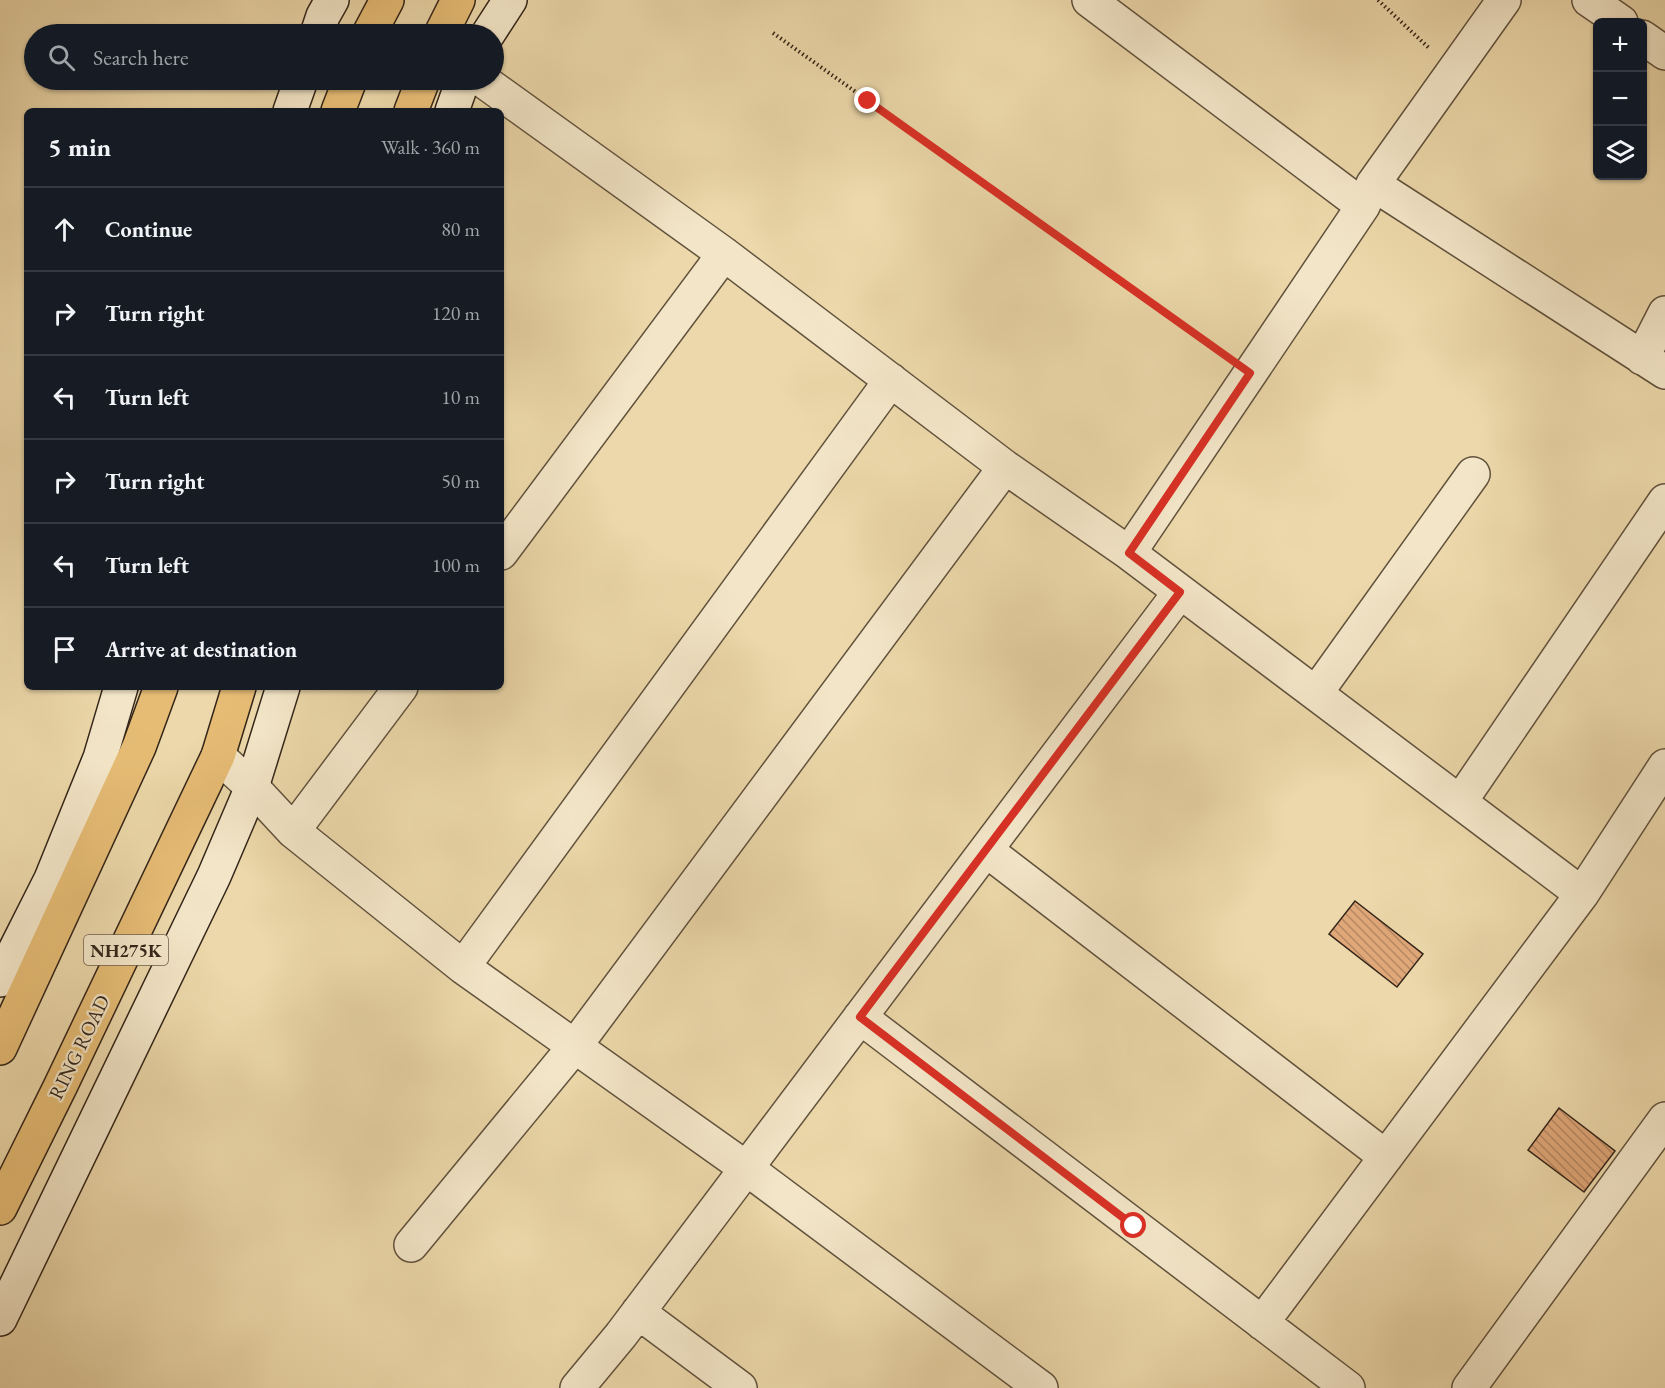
<!DOCTYPE html>
<html lang="en">
<head>
<meta charset="utf-8">
<style>
	body { margin:0; font-family:"EB Garamond",serif; background:#242831; color:#f1f3f6 }
	.controls { position:absolute; right:18px; top:18px; display:grid; overflow:hidden; border-radius:9px; box-shadow:0 2px 4px #0004 }
	.controls button { width:54px; height:54px; display:grid; place-items:center; padding:0; border:0; border-bottom:2px solid #363941; background:#171b24; color:#f1f3f6; font:30px sans-serif }
	.stop { position:absolute; width:18px; height:18px; margin:-14px; border:4px solid #d93025; border-radius:50%; background:#fff }
	.stop.end { background:#d93025; border-color:#fff; box-shadow:0 2px 6px #0008 }
	.list { margin:0; padding:0; list-style:none }
	h2 { display:flex; justify-content:space-between; align-items:center; height:78px; margin:0; padding:0 24px; font-size:26px }
	h2 small { font-size:20px; font-weight:400; color:#9ea1a6 }
	.list li { display:grid; grid-template-columns:39px 1fr auto; gap:18px; align-items:center; box-sizing:border-box; height:84px; padding:0 24px; border-top:2px solid #363941 }
	.list b { display:block; font-size:22px; white-space:nowrap }
	.list em { font-size:20px; font-style:normal; color:#9ea1a6 }
	.icon { flex:none; width:33px; height:33px; fill:none; stroke:currentColor; stroke-width:2; stroke-linecap:round; stroke-linejoin:round }
	.map { position:relative; flex:none; width:1665px; height:1388px; overflow:hidden }
	.search { position:absolute; background:#171b24; box-shadow:0 2px 4px #0004; left:24px; top:24px; width:480px; height:66px; display:flex; align-items:center; gap:15px; box-sizing:border-box; padding:0 21px; border-radius:33px; color:#9ea1a6; font-size:22px }
	.panel { position:absolute; background:#171b24; box-shadow:0 2px 4px #0004; left:24px; top:108px; width:480px; height:582px; border-radius:9px }
	.map>svg:first-child { display:block }
</style>
</head>
<body>
<div class="map">
<svg width="1665" height="1388" viewBox="0 0 1665 1388">
	<defs>
		<pattern id="building-back-hatch" width="6" height="6" patternUnits="userSpaceOnUse" patternTransform="scale(1.5)"><rect width="6" height="6" fill="#e0a779"/><path d="M-1 5l2 2M0 0l6 6M5-1l2 2" fill="none" stroke="#b68862"/></pattern>
	</defs>
	<rect width="100%" height="100%" fill="#ecd8aa"/>
	<filter id="stains"><feTurbulence type="fractalNoise" baseFrequency=".00333" numOctaves="4"/><feColorMatrix values="0 0 0 0 .2 0 0 0 0 .09 0 0 0 0 .02 0 0 0 .5 -.17"/></filter>
	<radialGradient id="worn" r=".72"><stop offset=".6" stop-color="#630" stop-opacity="0"/><stop offset="1" stop-color="#630" stop-opacity=".3"/></radialGradient>
	<path fill="url(#building-back-hatch)" stroke="#332519" stroke-width="1.5" d="M1355,901L1423,954L1397,987L1329,934Z
		M1559,1108L1615,1151L1584,1192L1528,1150Z"/>
	<g fill="none" stroke-linecap="round" stroke-linejoin="round">
		<g stroke="#61523d" stroke-width="36">
			<path id="street" d="M1089,0L1363,206
				M1589,0L1621,22
				M1642,37L1665,53
				M482,80L724,254L1005,467L1129,553L1582,894
				M1373,184L1665,372
				M1642,358L1665,313
				M501,553L724,254
				M1129,553L1363,206L1373,184L1504,0
				M1316,693L1473,474
				M218,756L252,787L293,831L463,967L746,1168L1041,1388
				M1460,802L1665,501
				M293,831L401,687
				M986,850L1386,1157
				M463,967L891,380
				M860,1017L1348,1388
				M411,1245L575,1046L1005,467
				M638,1312L740,1388
				M1262,1323L1582,894L1665,766
				M577,1388L621,1335L1180,592
				M1469,1388L1665,1119"/>
		</g>
		<g stroke="#332519" stroke-width="36">
			<path id="secondary" d="M317,34L323,16L332,0
				M488,34L510,0
				M290,111L301,80
				M452,111L463,80
				M0,980L51,879L100,758L121,687
				M0,1319L214,876L252,787L283,687"/>
		</g>
		<g stroke="#332519" stroke-width="36">
			<path id="highway" d="M369,34L387,0
				M441,34L458,0
				M338,111L350,80
				M411,111L423,80
				M0,1048L139,747L161,687
				M0,1208L60,1087L218,756L239,687"/>
		</g>
		<path stroke="#332519" stroke-width="4" stroke-dasharray="1.5 3" stroke-linecap="butt" d="M1378,0L1430,49
			M773,33L1225,355"/>
		<use href="#street" stroke="#f3e6c8" stroke-width="33"/>
		<use href="#secondary" stroke="#f3e6c8" stroke-width="33"/>
		<use href="#highway" stroke="#e6bc75" stroke-width="33"/>
	</g>
	<g fill="none" stroke-linecap="round" stroke-linejoin="round">
		<path stroke="#d93025" stroke-width="8" d="M868,101L1250,373L1129,553L1180,592L860,1017L1134,1226"/>
	</g>
	<g text-anchor="middle" dominant-baseline="central" stroke-width="4.5" stroke-linejoin="round" paint-order="stroke">
		<rect fill="#f3e6c8" stroke="#6d5f4e" stroke-width="1.5" x="84" y="935" width="84" height="30" rx="4.5"/>
		<g font-size="18" font-weight="bold" fill="#332519">
			<text x="126" y="950">NH275K</text>
		</g>
		<g font-size="20" fill="#332519" stroke="#f3e6c8">
			<text transform="translate(79 1047) rotate(-64)">RING ROAD</text>
		</g>
	</g>
	<rect width="100%" height="100%" filter="url(#stains)"/>
	<rect width="100%" height="100%" fill="url(#worn)"/>
</svg>
<div class="controls">
<button>+</button>
<button>−</button>
<button><svg class="icon" aria-label="layers" viewBox="0 0 24 24"><path d="M12 4l9 5-9 5-9-5zM3 14l9 5 9-5"/></svg></button>
</div>
<div class="stop" style="left:1134px;top:1226px"></div>
<div class="stop end" style="left:868px;top:101px"></div>
<div class="search"><svg class="icon" aria-label="search" viewBox="0 0 24 24"><circle cx="10" cy="10" r="6"/><path d="M15 15l6 6"/></svg>Search here</div>
<section class="panel">
<h2>5 min<small>Walk · 360 m</small></h2>
<ul class="list">
<li><svg class="icon" aria-label="ahead" viewBox="0 0 24 24"><path d="M12 20V5M6 11l6-6 6 6"/></svg><div><b>Continue</b></div><em>80 m</em></li>
<li><svg class="icon" aria-label="right" viewBox="0 0 24 24"><path d="M7 20v-9h11M14 6l5 5-5 5"/></svg><div><b>Turn right</b></div><em>120 m</em></li>
<li><svg class="icon" aria-label="left" viewBox="0 0 24 24"><path d="M17 20v-9H6M10 6l-5 5 5 5"/></svg><div><b>Turn left</b></div><em>10 m</em></li>
<li><svg class="icon" aria-label="right" viewBox="0 0 24 24"><path d="M7 20v-9h11M14 6l5 5-5 5"/></svg><div><b>Turn right</b></div><em>50 m</em></li>
<li><svg class="icon" aria-label="left" viewBox="0 0 24 24"><path d="M17 20v-9H6M10 6l-5 5 5 5"/></svg><div><b>Turn left</b></div><em>100 m</em></li>
<li><svg class="icon" aria-label="arrive" viewBox="0 0 24 24"><path d="M6 21V4h12l-3 4 3 4H6"/></svg><div><b>Arrive at destination</b></div></li>
</ul>
</section>
</div>
</body>
</html>
